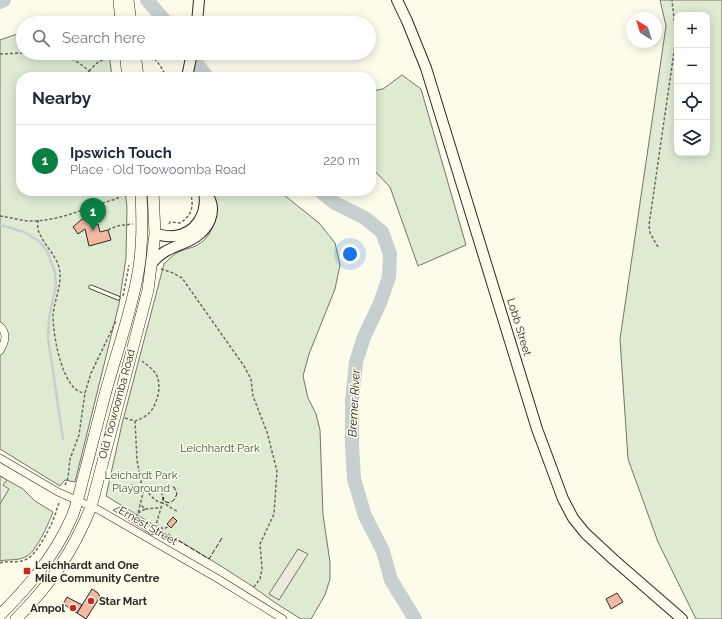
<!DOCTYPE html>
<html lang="en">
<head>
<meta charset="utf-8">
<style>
	body { margin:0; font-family:Raleway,sans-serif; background:#f6f6f7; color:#1f2937 }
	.controls { position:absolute; right:12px; top:12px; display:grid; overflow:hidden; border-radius:8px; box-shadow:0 2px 10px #0003 }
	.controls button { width:36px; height:36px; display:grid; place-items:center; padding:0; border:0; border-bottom:1px solid #e0e1e3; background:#fff; color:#1f2937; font:20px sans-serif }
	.compass { position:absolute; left:626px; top:12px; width:36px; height:36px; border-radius:50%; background:#fff; box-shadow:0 2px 10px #0003; rotate:322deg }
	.you { position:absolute; left:350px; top:254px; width:14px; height:14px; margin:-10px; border:3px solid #fff; border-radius:50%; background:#1a73e8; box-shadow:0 0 0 6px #1a73e833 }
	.badge { display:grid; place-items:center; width:26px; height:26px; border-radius:50%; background:#0b8043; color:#fff; font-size:13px; font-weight:700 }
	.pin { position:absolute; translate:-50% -33px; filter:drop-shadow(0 1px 2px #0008) }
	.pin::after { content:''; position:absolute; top:21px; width:14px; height:12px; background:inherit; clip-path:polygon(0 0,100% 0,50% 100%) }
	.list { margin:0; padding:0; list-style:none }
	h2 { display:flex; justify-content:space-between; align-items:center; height:52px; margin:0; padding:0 16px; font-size:17px }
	h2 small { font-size:13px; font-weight:400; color:#747a83 }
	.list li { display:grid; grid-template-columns:26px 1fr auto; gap:12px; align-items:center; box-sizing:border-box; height:72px; padding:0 16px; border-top:1px solid #e0e1e3 }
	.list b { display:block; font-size:15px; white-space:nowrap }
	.list p { margin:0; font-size:13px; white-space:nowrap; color:#747a83 }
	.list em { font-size:13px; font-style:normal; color:#747a83 }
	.icon { flex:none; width:22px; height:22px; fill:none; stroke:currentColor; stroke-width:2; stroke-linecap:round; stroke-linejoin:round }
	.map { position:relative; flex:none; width:722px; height:619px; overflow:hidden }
	.search { position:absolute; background:#fff; box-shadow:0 2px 10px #0003; left:16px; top:16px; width:360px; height:44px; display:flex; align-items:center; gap:10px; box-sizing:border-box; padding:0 14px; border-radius:22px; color:#747a83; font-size:15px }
	.panel { position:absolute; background:#fff; box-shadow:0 2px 10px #0003; left:16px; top:72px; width:360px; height:124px; border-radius:16px }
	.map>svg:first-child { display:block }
</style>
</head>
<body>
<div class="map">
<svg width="722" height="619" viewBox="0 0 722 619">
	<rect width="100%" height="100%" fill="#fdfbea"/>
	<path fill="#deebd1" stroke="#74746e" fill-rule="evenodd" d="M660,0H722V619H696L658,542L628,459L620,339L666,26ZM677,15H707V153H677Z
		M23,34V53H109L112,77H21V191H125L127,207L126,258L119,304L75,482L65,480L60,486L0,449V354L3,326L0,323V40L14,35Z
		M402,75L421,89L466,245L418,266L390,187L371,167V91L383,89Z
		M212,191H279L319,223L335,243L340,265L335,289L309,354L303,376L308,398L316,414L320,430L323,515L330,562V579L325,595L311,619H301L274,602L252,586L216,563L106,496L122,424L164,264C169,259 175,253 181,251C187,248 194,248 199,244C215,235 220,207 212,191Z
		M0,476L23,489L35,501L53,512C48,524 37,552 25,557C18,561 8,559 0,561Z"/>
	<path fill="#eceadb" stroke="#74746e" d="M0,476L7,480L3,485L9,489L0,504Z
		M120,507L160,532L152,535L113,510Z
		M298,549L308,554L279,600L269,594Z"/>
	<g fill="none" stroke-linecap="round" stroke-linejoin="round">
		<path stroke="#c7d0d0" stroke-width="2.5" d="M0,225L24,232L39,241L47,251L55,272L56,286L49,317L48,338L63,439"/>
		<path stroke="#c7d0d0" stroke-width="14" d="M147,0L167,23
			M0,2L4,0
			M189,53L207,77
			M320,191L335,203L365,218L382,232L390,254L389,277L380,303L364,337L356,362L352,401V444L354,479L365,516L383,551L391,580L415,619"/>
	</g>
	<path fill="#f2b8a0" stroke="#2b2b2b" d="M93,217L95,225L98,224L100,232L108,230L111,240L89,246L85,229L78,234L73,227L82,219Z
		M173,517L177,521L171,528L167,524Z
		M92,589L98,593L100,597L86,619L77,613Z
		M617,593L623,602L611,609L606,599Z
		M67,597L82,605L77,613L63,604Z"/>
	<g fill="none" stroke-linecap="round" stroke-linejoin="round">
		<g stroke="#2b2b2b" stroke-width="5">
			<path id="service" d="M91,287L118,298"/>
		</g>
		<g stroke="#2b2b2b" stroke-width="8">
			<path id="minor" d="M0,326C8,334 5,342 0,351
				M0,458L58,492L99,510L220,580L283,619"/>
		</g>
		<g stroke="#2b2b2b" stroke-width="12">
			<path id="secondary" d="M397,0L407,21L426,68L537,429L563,499L573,518L585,533L613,559L682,619
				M197,23L199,0
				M187,77L192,53
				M155,234C161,235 168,237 174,236C196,234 208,213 204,192
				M153,262C168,242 198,247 210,220C214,209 212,201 205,191"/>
		</g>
		<g stroke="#2b2b2b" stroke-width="12">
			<path id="primary" d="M119,0L121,23
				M128,0L131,23
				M125,53L128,77
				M135,53L138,77
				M0,615C28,587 53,558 70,521C77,507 80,490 84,475C90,453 95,432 101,410C112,364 130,319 138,273C143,246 142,218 141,191
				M16,619C50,585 73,552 91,507L148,290L155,234L153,191"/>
		</g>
		<path stroke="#6a6964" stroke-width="1.5" stroke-dasharray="3 2" stroke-linecap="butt" d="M25,53H39
			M58,53C72,58 85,65 94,77
			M146,53C157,59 161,66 166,77
			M0,54L23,53
			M89,71L97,63L115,53
			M0,216C10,217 21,221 31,221C61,221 87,207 116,199L118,198L119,191
			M38,220C38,224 37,229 39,232C44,246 59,257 60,273C61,288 54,301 53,316C53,334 62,392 85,393
			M169,224L170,222L180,223C193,215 194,205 190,191
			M108,230L117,226L133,224
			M658,247L650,233L649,225L676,38L672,0
			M161,269L173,273L182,278L244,366L251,379L253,396L267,432L277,471L274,514L260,544L262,569L260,579L253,588
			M123,296L129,265
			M125,418L135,421C141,419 147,416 151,411C158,401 162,385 156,374C153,369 147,365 142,361
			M65,485L68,478L70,459L79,435L85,393L91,373L116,321
			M131,485C150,485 148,500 162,503L161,508H156L145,509L140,504
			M163,497L162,503C168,504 171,509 177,511
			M138,513L145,509
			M133,521L138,513L143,493L137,460L135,421
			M156,525L164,529L169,526
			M155,528L161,508
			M0,563C9,560 18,564 27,559C38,553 52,525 56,512C57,508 58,505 60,501"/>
		<use href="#service" stroke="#fdfbea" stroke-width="3.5"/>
		<use href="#minor" stroke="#fdfbea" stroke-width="7"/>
		<use href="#secondary" stroke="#fdfbea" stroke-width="10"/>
		<use href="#primary" stroke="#fdfbea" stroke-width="11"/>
		<path stroke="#2b2b2b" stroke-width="1" stroke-dasharray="5 2" stroke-linecap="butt" d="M166,486L174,487L177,493L175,499L170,503L163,501L164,498L162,497V489Z
			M154,526L209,559L222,538"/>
	</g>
	<g fill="#c62828" stroke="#fdfbea" stroke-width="1.5">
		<rect x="23" y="567" width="8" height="8" rx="2"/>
		<circle cx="91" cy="601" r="4"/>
		<circle cx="73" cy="608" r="4"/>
	</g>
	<g text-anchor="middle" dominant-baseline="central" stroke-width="3" stroke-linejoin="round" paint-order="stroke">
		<g font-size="11" fill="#2b2b2b" stroke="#fdfbea">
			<text transform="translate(519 327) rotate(73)">Lobb Street</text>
			<text transform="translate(117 404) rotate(-75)">Old Toowoomba Road</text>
			<text transform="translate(148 526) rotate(30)">Ernest Street</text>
		</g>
		<g font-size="11" fill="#34623c" stroke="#fdfbea">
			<text x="220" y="448">Leichhardt Park</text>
			<text x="141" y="475">Leichardt Park<tspan x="141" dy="13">Playground</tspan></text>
		</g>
		<g font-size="11" font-weight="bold" fill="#2b2b2b" stroke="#fdfbea" text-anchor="start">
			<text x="35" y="565">Leichhardt and One<tspan x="35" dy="13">Mile Community Centre</tspan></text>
			<text x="99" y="601">Star Mart</text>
			<text x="65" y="608" text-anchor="end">Ampol</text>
		</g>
		<g font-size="12" font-style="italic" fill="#2b2b2b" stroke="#fdfbea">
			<text transform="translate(354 403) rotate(-87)">Bremer River</text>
		</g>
	</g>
</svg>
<div class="controls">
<button>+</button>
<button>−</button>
<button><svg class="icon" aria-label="locate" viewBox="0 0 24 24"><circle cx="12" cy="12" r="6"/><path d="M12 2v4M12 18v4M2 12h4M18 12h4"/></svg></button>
<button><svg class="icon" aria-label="layers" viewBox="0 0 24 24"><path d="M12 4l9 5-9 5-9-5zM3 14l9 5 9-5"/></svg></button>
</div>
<svg class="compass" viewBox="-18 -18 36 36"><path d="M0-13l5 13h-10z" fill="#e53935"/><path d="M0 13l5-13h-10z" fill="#747a83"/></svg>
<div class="you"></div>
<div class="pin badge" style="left:93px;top:231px">1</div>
<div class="search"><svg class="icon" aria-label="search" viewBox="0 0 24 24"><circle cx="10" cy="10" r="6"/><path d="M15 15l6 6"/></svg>Search here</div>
<section class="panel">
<h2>Nearby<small></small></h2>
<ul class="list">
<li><span class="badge">1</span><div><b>Ipswich Touch</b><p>Place · Old Toowoomba Road</p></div><em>220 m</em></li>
</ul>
</section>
</div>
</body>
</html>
